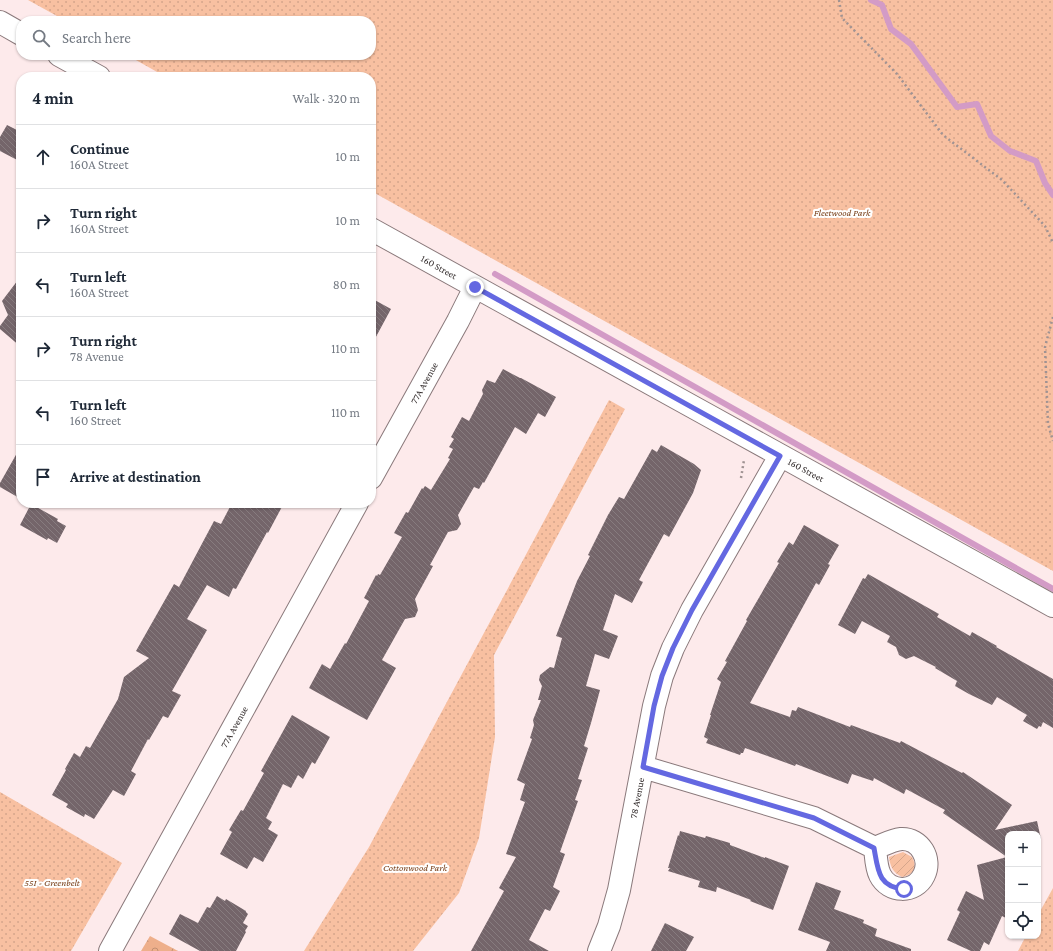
<!DOCTYPE html>
<html lang="en">
<head>
<meta charset="utf-8">
<style>
	body { margin:0; font-family:"Crimson Pro",serif; background:#f6f6f7; color:#1f2937 }
	.controls { position:absolute; right:12px; bottom:12px; display:grid; overflow:hidden; border-radius:8px; box-shadow:0 1px 3px #0004 }
	.controls button { width:36px; height:36px; display:grid; place-items:center; padding:0; border:0; border-bottom:1px solid #e0e1e3; background:#fff; color:#1f2937; font:20px sans-serif }
	.stop { position:absolute; width:12px; height:12px; margin:-9px; border:3px solid #6468e1; border-radius:50%; background:#fff }
	.stop.end { background:#6468e1; border-color:#fff; box-shadow:0 1px 4px #0008 }
	.list { margin:0; padding:0; list-style:none }
	h2 { display:flex; justify-content:space-between; align-items:center; height:52px; margin:0; padding:0 16px; font-size:17px }
	h2 small { font-size:13px; font-weight:400; color:#747a83 }
	.list li { display:grid; grid-template-columns:26px 1fr auto; gap:12px; align-items:center; box-sizing:border-box; height:64px; padding:0 16px; border-top:1px solid #e0e1e3 }
	.list b { display:block; font-size:15px; white-space:nowrap }
	.list p { margin:0; font-size:13px; white-space:nowrap; color:#747a83 }
	.list em { font-size:13px; font-style:normal; color:#747a83 }
	.icon { flex:none; width:22px; height:22px; fill:none; stroke:currentColor; stroke-width:2; stroke-linecap:round; stroke-linejoin:round }
	.map { position:relative; flex:none; width:1053px; height:951px; overflow:hidden }
	.search { position:absolute; background:#fff; box-shadow:0 1px 3px #0004; left:16px; top:16px; width:360px; height:44px; display:flex; align-items:center; gap:10px; box-sizing:border-box; padding:0 14px; border-radius:16px; color:#747a83; font-size:15px }
	.panel { position:absolute; background:#fff; box-shadow:0 1px 3px #0004; left:16px; top:72px; width:360px; height:436px; border-radius:16px }
	.map>svg:first-child { display:block }
</style>
</head>
<body>
<div class="map">
<svg width="1053" height="951" viewBox="0 0 1053 951">
	<defs>
		<pattern id="forest-crowns" width="20" height="18" patternUnits="userSpaceOnUse"><rect width="20" height="18" fill="#eeaf8b"/><path d="M2 6a3 3 0 1 1 6 0M12 15a3 3 0 1 1 6 0" fill="none" stroke="#c18f72"/></pattern>
		<pattern id="park-dots" width="8" height="8" patternUnits="userSpaceOnUse"><rect width="8" height="8" fill="#f8c0a1"/><path d="M2 2h.1M6 6h.1" fill="none" stroke="#d5a58b" stroke-width="1.8" stroke-linecap="round"/></pattern>
		<pattern id="garden-furrows" width="10" height="10" patternUnits="userSpaceOnUse"><rect width="10" height="10" fill="#f8c0a1"/><path d="M-1 1l2-2M0 10L10 0M9 11l2-2" fill="none" stroke="#d5a58b"/></pattern>
		<pattern id="building-back-hatch" width="6" height="6" patternUnits="userSpaceOnUse"><rect width="6" height="6" fill="#74656a"/><path d="M-1 5l2 2M0 0l6 6M5-1l2 2" fill="none" stroke="#877c7f"/></pattern>
	</defs>
	<rect width="100%" height="100%" fill="#fdeaeb"/>
	<path fill="url(#forest-crowns)" d="M150,936L178,951H141Z"/>
	<path fill="url(#park-dots)" d="M28,0H1053V571L371,191V77H166L127,55H371V21H66Z
		M609,400L625,409L494,655L495,737L479,838L459,893L413,951H304L369,847Z
		M0,792L122,863L71,951H0Z
		M1053,888V951H1018L1026,936H1038V915Z"/>
	<path fill="url(#garden-furrows)" d="M903,852L912,857C918,868 913,875 902,877C893,873 890,866 889,857Z"/>
	<g fill="none" stroke-linecap="round" stroke-linejoin="round">
		<path stroke="#d39bc6" stroke-width="6" d="M871,0L882,5L891,29L911,44L957,107L977,104L991,136L1010,151L1036,161L1045,183L1053,195
			M495,274L1053,589"/>
	</g>
	<path fill="url(#building-back-hatch)" d="M7,125L21,132V162L0,151V137Z
		M21,276V347L0,329V326L8,315L2,301Z
		M371,298L391,309L371,346Z
		M503,369L520,378H521L556,397L545,417L538,413L526,434L515,427L484,483L483,482L479,489L474,487L458,515L461,524L457,530L448,532L430,565L433,566L415,599L418,610L415,617L405,619L382,660L396,668L367,720L309,688L322,664L330,669L345,643L346,644L369,601L364,598L376,575L377,576L378,574L380,575L402,537L394,533L406,512L408,513L422,488L423,489L425,486L431,490L450,459L448,458L453,449L449,447L454,439L451,437L462,417L469,421L483,394L482,390L487,380L495,383Z
		M661,445L694,464L701,470L693,493L669,537L664,534L639,580L643,582L632,603L615,594L603,630L618,636L609,659L595,654L586,686L600,690L591,723L584,746L588,748L578,779L582,780L575,800L578,801L560,852L565,854L553,887L560,891L550,911L545,909L529,940L549,951H471L504,891L499,888L516,857L506,854L525,802L520,800L525,784L517,780L532,739L530,738L534,725L533,720L541,700H538L542,686L539,680L540,675L550,667L554,668L562,638L556,636L577,581L590,556L588,555L608,515L619,497L624,499L652,449L657,452Z
		M21,446V499L0,487V483Z
		M232,503H284L268,533L267,532L236,589L233,588L229,597L207,585L187,619L207,630L172,691L181,695L168,718L163,716L149,740L148,739L131,771L136,774L124,796L113,790L94,819L85,814L84,817L66,807L68,804L52,795L66,770L65,769L74,753L80,757L86,746L90,748L118,699L124,677L149,658L136,651L174,584L179,587L214,521L221,524Z
		M31,504L58,519L57,521L66,526L57,543L48,538L47,540L20,525Z
		M804,525L839,545L828,564L830,565L819,585L816,583L750,703L790,717L792,710L796,711L798,707L850,727L851,725L900,743L901,741L962,773L963,772L1012,805L995,830L1037,821L1041,839L1038,840V834H1008V919L1002,916L989,945L984,942L980,951H971L947,940L960,912L957,910L966,891L984,900L977,865L1007,857L943,813L945,810L906,789L904,794L874,778L873,781L852,774L848,784L796,764L795,766L745,748L743,753H741L740,755L706,743L708,739L704,737L711,715H710L721,682L717,679L727,662L725,661L747,621L746,620L779,563L777,562L789,542L793,545Z
		M868,574L939,614L937,617L970,636L972,632L997,646L996,647L1053,679V728L1043,722L1041,727L1039,726L1037,729L1023,721L1027,715L997,697L992,705L969,694L955,686L957,681L935,668L936,667L914,656L906,659L899,655L896,647L887,642L890,636L862,621L855,634L838,625L863,578L865,579Z
		M292,715L330,737L315,764L312,762L303,779L298,775L291,788L283,784L266,818L272,822L268,829L278,835L263,862L254,857L247,869L220,854L232,832L229,830L241,810L243,811L264,773L261,771Z
		M680,831L705,838L706,836L730,843V845L765,858V857L789,866L773,910L750,901L751,900L717,887L716,892L698,887L700,881L668,871L670,868H668L678,835L679,836Z
		M816,882L841,891L834,909L864,920L863,923L877,929L875,936L911,949V951H826L830,942L798,930Z
		M217,896L225,901L226,899L246,911V912L248,914L243,923L248,926L245,931L246,932L236,951H200L169,934L180,914L198,923L207,907L210,908Z
		M665,923L694,937L686,951H651Z"/>
	<g fill="none" stroke-linecap="round" stroke-linejoin="round">
		<g stroke="#8a797b" stroke-width="24">
			<path id="street" d="M0,22L21,34
				M59,55L99,77
				M371,229C598,355 826,480 1053,606
				M371,478L458,321L475,287
				M643,767L814,818L875,848C883,845 892,840 901,839C920,838 932,859 924,875C915,894 889,893 880,875C876,867 876,856 875,848
				M110,951L357,503
				M599,951L609,926L619,890L654,706L662,676L673,648L692,610L780,456"/>
		</g>
		<path stroke="#9f9292" stroke-width="2.5" stroke-dasharray="2 3" stroke-linecap="butt" d="M839,0L842,18L897,74L943,135L1002,180L1045,226L1053,243
			M1053,317L1045,347L1048,424L1053,441
			M741,478L744,460"/>
		<use href="#street" stroke="#fff" stroke-width="22"/>
	</g>
	<g fill="none" stroke-linecap="round" stroke-linejoin="round">
		<path stroke="#6468e1" stroke-width="5" d="M475,287L780,456L692,610L673,648L662,676L654,706L643,767L814,818L874,848C878,870 878,887 904,889"/>
	</g>
	<g text-anchor="middle" dominant-baseline="central" stroke-width="4" stroke-linejoin="round" paint-order="stroke">
		<g font-size="10" font-style="italic" fill="#7a401a" stroke="#fff">
			<text x="842" y="212">Fleetwood Park</text>
			<text x="415" y="867">Cottonwood Park</text>
			<text x="52" y="882">55I - Greenbelt</text>
		</g>
		<g font-size="10" fill="#312a2a" stroke="#fff">
			<text transform="translate(439 267) rotate(29)">160 Street</text>
			<text transform="translate(424 383) rotate(-61)">77A Avenue</text>
			<text transform="translate(806 470) rotate(28)">160 Street</text>
			<text transform="translate(234 727) rotate(-61)">77A Avenue</text>
			<text transform="translate(637 798) rotate(-79)">78 Avenue</text>
		</g>
	</g>
</svg>
<div class="controls">
<button>+</button>
<button>−</button>
<button><svg class="icon" aria-label="locate" viewBox="0 0 24 24"><circle cx="12" cy="12" r="6"/><path d="M12 2v4M12 18v4M2 12h4M18 12h4"/></svg></button>
</div>
<div class="stop" style="left:904px;top:889px"></div>
<div class="stop end" style="left:475px;top:287px"></div>
<div class="search"><svg class="icon" aria-label="search" viewBox="0 0 24 24"><circle cx="10" cy="10" r="6"/><path d="M15 15l6 6"/></svg>Search here</div>
<section class="panel">
<h2>4 min<small>Walk · 320 m</small></h2>
<ul class="list">
<li><svg class="icon" aria-label="ahead" viewBox="0 0 24 24"><path d="M12 20V5M6 11l6-6 6 6"/></svg><div><b>Continue</b><p>160A Street</p></div><em>10 m</em></li>
<li><svg class="icon" aria-label="right" viewBox="0 0 24 24"><path d="M7 20v-9h11M14 6l5 5-5 5"/></svg><div><b>Turn right</b><p>160A Street</p></div><em>10 m</em></li>
<li><svg class="icon" aria-label="left" viewBox="0 0 24 24"><path d="M17 20v-9H6M10 6l-5 5 5 5"/></svg><div><b>Turn left</b><p>160A Street</p></div><em>80 m</em></li>
<li><svg class="icon" aria-label="right" viewBox="0 0 24 24"><path d="M7 20v-9h11M14 6l5 5-5 5"/></svg><div><b>Turn right</b><p>78 Avenue</p></div><em>110 m</em></li>
<li><svg class="icon" aria-label="left" viewBox="0 0 24 24"><path d="M17 20v-9H6M10 6l-5 5 5 5"/></svg><div><b>Turn left</b><p>160 Street</p></div><em>110 m</em></li>
<li><svg class="icon" aria-label="arrive" viewBox="0 0 24 24"><path d="M6 21V4h12l-3 4 3 4H6"/></svg><div><b>Arrive at destination</b></div></li>
</ul>
</section>
</div>
</body>
</html>
